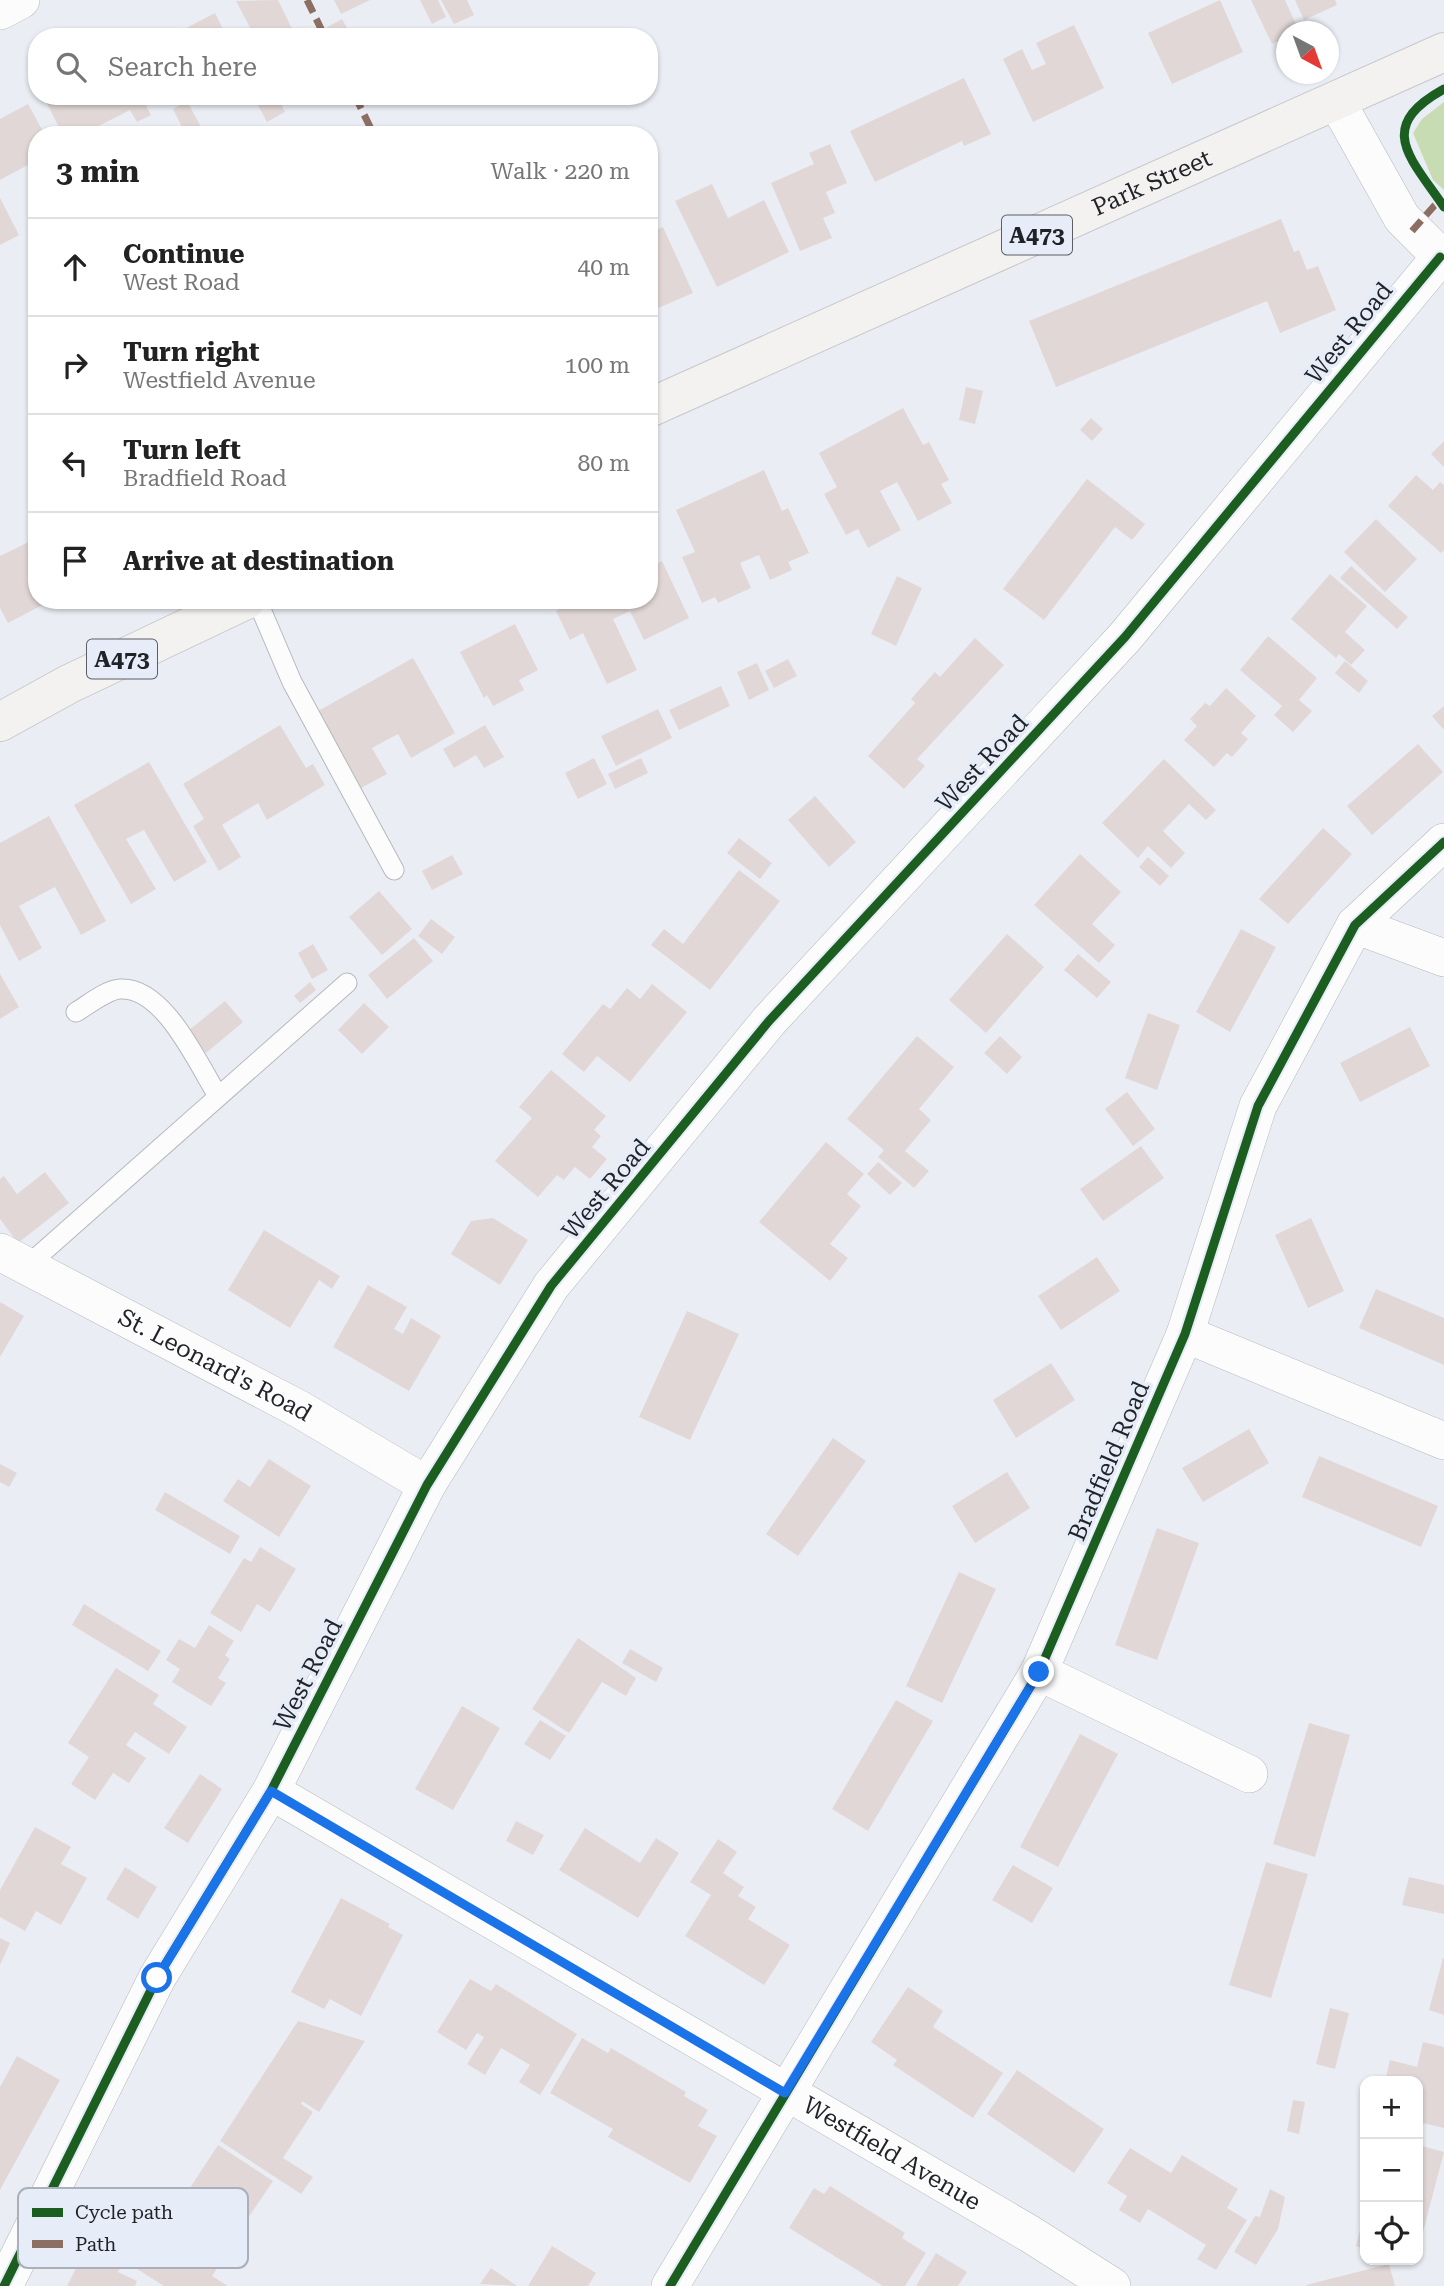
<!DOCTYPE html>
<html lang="en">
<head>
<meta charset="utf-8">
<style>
	body { margin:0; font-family:"Roboto Serif",serif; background:#f2f2f2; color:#222 }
	.controls { position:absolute; right:21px; bottom:21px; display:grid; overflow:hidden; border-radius:14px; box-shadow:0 2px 5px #0004 }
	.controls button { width:63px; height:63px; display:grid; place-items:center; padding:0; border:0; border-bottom:2px solid #e0e0e0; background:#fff; color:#222; font:35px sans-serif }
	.compass { position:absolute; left:1276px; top:21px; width:63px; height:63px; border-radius:50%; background:#fff; box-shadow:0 2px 5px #0004; rotate:139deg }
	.stop { position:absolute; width:21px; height:21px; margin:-16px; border:5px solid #1a73e8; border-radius:50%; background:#fff }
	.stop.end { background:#1a73e8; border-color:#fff; box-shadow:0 2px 7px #0008 }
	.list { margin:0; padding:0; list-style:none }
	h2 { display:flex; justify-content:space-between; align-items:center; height:91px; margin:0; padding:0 28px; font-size:30px }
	h2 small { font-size:23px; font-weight:400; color:#767676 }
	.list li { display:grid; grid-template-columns:46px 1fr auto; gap:21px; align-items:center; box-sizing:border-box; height:98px; padding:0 28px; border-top:2px solid #e0e0e0 }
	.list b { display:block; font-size:26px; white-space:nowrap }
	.list p { margin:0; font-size:23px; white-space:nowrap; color:#767676 }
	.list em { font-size:23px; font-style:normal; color:#767676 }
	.icon { flex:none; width:38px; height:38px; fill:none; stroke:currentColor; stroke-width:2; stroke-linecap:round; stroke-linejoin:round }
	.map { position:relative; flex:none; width:1444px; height:2286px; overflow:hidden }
	.search { position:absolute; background:#fff; box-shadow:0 2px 5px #0004; left:28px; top:28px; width:630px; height:77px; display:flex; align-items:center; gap:18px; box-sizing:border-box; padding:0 24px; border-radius:28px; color:#767676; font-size:26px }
	.panel { position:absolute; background:#fff; box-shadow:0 2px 5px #0004; left:28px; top:126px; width:630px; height:483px; border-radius:28px }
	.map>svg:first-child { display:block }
</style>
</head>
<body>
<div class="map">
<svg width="1444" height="2286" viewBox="0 0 1444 2286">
	<rect width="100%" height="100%" fill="#eaeef4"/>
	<path fill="#c8dcb3" d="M1444,102V190L1433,180L1413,133L1422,119Z"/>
	<path fill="#e1d7d6" d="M278,0L296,37H255L236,1Z
		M334,0H370L341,14Z
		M420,0H438L446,17L432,24Z
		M441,0H467L474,15L454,24Z
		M1220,0L1243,52L1172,84L1148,33Z
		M1251,0H1285L1299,31L1286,32V37L1272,44Z
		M1295,0H1335L1337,5L1304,20Z
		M215,13L227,37H169Z
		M342,19L352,37H328L324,29Z
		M1074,25L1104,88L1033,122L1003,59L1022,49L1032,70L1046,64L1036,43Z
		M964,78L991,134L964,146L962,141L875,182L850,131Z
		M43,96H141L151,115L137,122L130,110L81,135H63Z
		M253,96H277L285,112L267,122Z
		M187,101L201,127L186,135L173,109Z
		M28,104L45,135H37V160L0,180V119Z
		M830,144L847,183L826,192L835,213L823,218L832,238L800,251L771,183L814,164L809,153Z
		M712,184L728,218L764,200L789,252L717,287L675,201Z
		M0,198L19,235L0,245Z
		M1281,219L1294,252L1299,250L1307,270L1318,266L1336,310L1280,333L1267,301L1056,387L1029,321Z
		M663,227L693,293L649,312V233Z
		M966,387L983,391L975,424L959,420Z
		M903,408L923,445L929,442L949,480L941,484L952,503L918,521L897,482L880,491L901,530L868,548L858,529L846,535L824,494L837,487L819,453Z
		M1091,418L1103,429L1092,441L1080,430Z
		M1444,441V467L1431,454Z
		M764,470L782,511L788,508L809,553L788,562L792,570L770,580L759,555L740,563L751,588L718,603L715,597L702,603L682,557L695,552L676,510Z
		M1416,475L1433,490L1440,482L1444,485V550L1441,553L1388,506Z
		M1087,479L1145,524L1132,540L1115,527L1044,620L1003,589Z
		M1376,519L1417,559L1385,592L1344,552Z
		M37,538V600H52L8,623L0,608V556Z
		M649,552L655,564L662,561L689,618L644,640L630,611L613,619L637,670L607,684L583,633L570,640L556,611L566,606L564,600H649Z
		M1351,566L1408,617L1397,629L1340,578Z
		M1330,574L1367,606L1345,632L1365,650L1351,665L1339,654L1336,658L1291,619Z
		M897,576L922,588L896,646L871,634Z
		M515,624L538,670L519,680L524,690L493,706L487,695L484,698L460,652Z
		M1268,636L1317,678L1299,700L1312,711L1293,732L1274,715L1282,706L1240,670Z
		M975,638L1004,665L917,759L925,766L904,789L868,756L915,703L911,699L935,672L940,677Z
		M413,658L455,733L411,758L398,734L372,748L387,774L361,788L318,711Z
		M788,659L797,676L774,688L765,671Z
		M1345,661L1368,681L1359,693L1335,673Z
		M757,663L769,690L749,700L737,672Z
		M721,686L730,706L679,730L669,710Z
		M1226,688L1256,716L1241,733L1248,739L1232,757L1227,753L1214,767L1184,740L1197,726L1190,719L1205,703L1210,706Z
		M1444,706V730L1432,716Z
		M658,709L672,738L616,766L601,736Z
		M280,725L306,768L313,764L325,785L267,820L258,803L222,825L241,857L219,871L193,826L204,819L183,784Z
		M485,725L504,757L484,768L476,755L454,768L443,749Z
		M1418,744L1443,772L1372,835L1347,806Z
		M594,758L607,784L578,799L565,773Z
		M641,758L648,773L615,789L608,774Z
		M1164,759L1216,810L1206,820L1189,804L1163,831L1185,853L1171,868L1148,846L1138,858L1102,823Z
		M149,762L207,862L174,882L144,830L126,839L156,889L131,904L74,805Z
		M815,796L856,842L829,867L788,820Z
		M49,816L106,921L81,935L55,887L19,906L42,948L19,961L0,925V843Z
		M1323,828L1352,854L1288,924L1259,899Z
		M739,838L772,863L760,879L727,853Z
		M1080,854L1121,892L1092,924L1115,945L1099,963L1034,905Z
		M452,855L463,874L432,890L422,871Z
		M1148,857L1169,876L1160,886L1139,867Z
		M739,870L780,901L710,990L651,945L664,929L683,944Z
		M379,891L412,929L382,955L349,917Z
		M431,919L455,937L442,954L418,936Z
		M1241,929L1276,947L1230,1032L1196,1012Z
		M1007,934L1044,967L986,1033L949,1000Z
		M414,938L433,961L387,999L368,975Z
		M313,944L328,970L312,979L298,953Z
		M1078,954L1111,982L1097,998L1064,970Z
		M0,974L19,1007L0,1019Z
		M310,982L316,990L300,1003L294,996Z
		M652,984L687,1012L630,1082L597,1056L584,1072L562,1054L603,1004L610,1009L627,988L640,999Z
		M225,1001L243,1022L206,1053L188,1031Z
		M364,1003L389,1027L362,1054L338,1030Z
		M1148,1013L1180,1025L1157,1090L1125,1078Z
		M1410,1027L1430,1066L1360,1102L1340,1063Z
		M917,1036L954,1067L919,1109L931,1120L905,1151L929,1171L914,1188L878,1157L884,1150L847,1119Z
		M1000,1036L1022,1057L1007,1074L984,1053Z
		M551,1070L606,1116L594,1130L601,1136L592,1147L607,1159L590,1179L575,1167L564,1180L557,1175L538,1197L495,1161L532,1118L519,1107Z
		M1127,1092L1155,1129L1133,1146L1105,1109Z
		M826,1142L864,1174L847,1194L861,1206L830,1244L848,1258L830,1281L759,1222Z
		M1141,1146L1164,1178L1103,1221L1080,1189Z
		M878,1162L902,1183L890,1195L867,1174Z
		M45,1172L69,1203L18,1243L0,1219V1179L4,1176L17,1194Z
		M493,1218L528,1240L500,1285L451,1254L471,1221Z
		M1311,1218L1344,1291L1308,1308L1275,1235Z
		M264,1230L340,1276L332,1289L319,1280L290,1328L228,1290Z
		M1097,1257L1120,1291L1061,1330L1038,1296Z
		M368,1285L407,1307L394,1329L403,1334L411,1318L441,1336L409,1391L333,1347Z
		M1376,1289L1444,1318V1365L1359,1328Z
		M0,1302L24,1316L0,1357Z
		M687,1311L739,1334L690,1440L639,1417Z
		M1051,1363L1075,1400L1016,1438L993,1400Z
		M1249,1429L1269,1463L1203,1502L1182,1468Z
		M833,1438L866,1461L798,1556L766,1534Z
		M1319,1456L1438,1506L1421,1547L1302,1497Z
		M269,1459L311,1486L279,1537L223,1501L238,1479L250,1487Z
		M0,1464L17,1473L9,1487L0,1482Z
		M1007,1472L1030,1508L975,1543L952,1506Z
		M165,1492L240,1536L230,1554L155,1510Z
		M1157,1528L1199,1543L1157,1660L1115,1645Z
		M260,1547L296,1569L270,1612L257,1604L241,1632L210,1613L244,1558L251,1562Z
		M959,1572L996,1589L942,1703L906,1686Z
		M84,1604L161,1651L148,1671L72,1625Z
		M209,1625L234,1641L225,1655L230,1659L218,1678L226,1683L211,1706L172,1682L180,1669L166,1660L179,1639L195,1648Z
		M578,1638L636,1678L626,1696L602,1682L569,1733L532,1709Z
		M630,1649L663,1668L656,1682L622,1663Z
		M116,1668L159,1695L153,1704L187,1727L169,1754L135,1732L126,1745L146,1758L129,1783L113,1773L95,1800L71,1784L89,1757L68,1743Z
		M896,1700L933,1721L868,1831L832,1809Z
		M462,1706L500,1728L453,1810L415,1789Z
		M540,1720L566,1736L550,1760L524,1744Z
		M1309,1723L1350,1735L1315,1857L1273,1844Z
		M1080,1734L1118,1754L1058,1867L1020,1847Z
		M200,1774L222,1789L188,1843L164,1828Z
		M516,1821L544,1835L533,1855L506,1841Z
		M35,1827L71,1847L61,1864L87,1878L61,1925L36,1911L25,1931L0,1917V1890Z
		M585,1828L640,1863L656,1838L679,1853L638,1918L559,1870Z
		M718,1839L737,1852L723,1873L744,1887L738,1896L756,1907L748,1919L790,1945L764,1985L685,1936L711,1895L690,1882Z
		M1266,1862L1308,1874L1271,1998L1229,1985Z
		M1013,1865L1053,1888L1032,1923L992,1900Z
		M125,1867L157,1887L138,1919L106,1899Z
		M1409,1877L1444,1885V1914L1402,1905Z
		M341,1898L390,1924L388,1927L403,1935L361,2016L330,1999L324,2009L291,1992Z
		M0,1938L10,1943L0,1965Z
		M1443,1958H1444V2015L1429,2010Z
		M470,1979L491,1991L496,1984L577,2034L540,2095L519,2082L530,2065L501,2048L485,2075L467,2064L484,2037L477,2033L466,2050L437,2032Z
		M908,1987L943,2011L933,2027L1003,2073L973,2118L893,2065L897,2060L871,2042Z
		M1330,2008L1349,2013L1335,2069L1316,2064Z
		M298,2021L365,2041L319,2112L302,2101L301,2104L313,2112L283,2158L313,2177L301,2194L220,2141Z
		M582,2038L608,2053L611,2048L686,2092L684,2096L708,2110L698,2126L717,2136L690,2183L608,2137L613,2129L550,2093Z
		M1423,2042L1444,2047V2128L1418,2122V2081H1385L1390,2060L1417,2067Z
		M17,2056L60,2080L0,2190V2087Z
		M1017,2070L1104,2129L1074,2173L987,2114Z
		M1293,2100L1305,2102L1299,2134L1287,2131Z
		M218,2145L273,2181L242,2227L228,2218L220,2229L236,2239L212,2276L228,2286H164L137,2269Z
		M1418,2145L1444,2152L1419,2247H1418Z
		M1130,2148L1171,2173L1182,2155L1238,2189L1227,2208L1247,2220L1216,2270L1197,2259L1206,2245L1148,2209L1140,2223L1119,2210L1127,2196L1107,2183Z
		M830,2186L905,2233L902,2238L926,2253L905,2286H883L789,2228L814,2188L824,2194Z
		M1270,2189L1285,2197L1278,2229L1256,2265L1234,2252L1255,2216L1260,2217Z
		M1361,2227L1365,2228V2249L1356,2246Z
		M89,2243L123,2262L118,2272L137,2281L135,2286H67Z
		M552,2246L596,2273L588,2286H528Z
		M936,2253L967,2272L958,2286H916Z
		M1389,2264L1395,2286H1307L1306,2285Z
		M491,2268L517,2286L480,2284Z"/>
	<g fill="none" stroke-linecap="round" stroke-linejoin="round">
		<g stroke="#b5b8bc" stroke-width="21">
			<path id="service" d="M257,600L292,682L394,870
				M76,1012C88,1005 106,990 120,989C164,986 198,1064 218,1096
				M28,1265L347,983"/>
		</g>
		<g stroke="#b5b8bc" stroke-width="38">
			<g id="minor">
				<path d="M0,11L21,0"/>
				<path d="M1337,102L1402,218L1444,260"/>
				<path d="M1355,925L1444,958"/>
				<path id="s1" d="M0,1252L299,1409L427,1485"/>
				<path d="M1185,1334L1444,1441"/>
				<path d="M1039,1672L1249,1774"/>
				<path id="s2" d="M271,1791L1030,2234L1112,2286"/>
				<path d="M4,2286L157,1978L271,1791L427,1485L551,1286L769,1021L1125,637L1440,257"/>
				<path d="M670,2286L1039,1672L1185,1334L1258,1106L1355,925L1444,842"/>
			</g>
		</g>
		<g stroke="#c7c8cb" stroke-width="40">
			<g id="primary">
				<path id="s3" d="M649,408L1444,52"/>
				<path d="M0,722L69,684L246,600"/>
			</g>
		</g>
		<use href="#service" stroke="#fcfcfd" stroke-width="19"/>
		<use href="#minor" stroke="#fcfcfd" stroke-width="37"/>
		<use href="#primary" stroke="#f4f1f1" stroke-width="38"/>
		<path stroke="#8d6e63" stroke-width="7" stroke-dasharray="14 7" stroke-linecap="butt" d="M307,0L325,37
			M355,96L374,135
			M1412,231L1442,197"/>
		<g stroke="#e6edf8" stroke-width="13">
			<path id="cycleway" d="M1444,89C1375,127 1410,157 1444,207
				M4,2286L157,1978L271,1791L427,1485L551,1286L769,1021L1125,637L1440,257
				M670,2286L1039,1672L1185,1334L1258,1106L1355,925L1444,842"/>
		</g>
		<use href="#cycleway" stroke="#1b5e20" stroke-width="9"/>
	</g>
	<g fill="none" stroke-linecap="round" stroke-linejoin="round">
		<path stroke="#1a73e8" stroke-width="9" d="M157,1978L271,1791L785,2093L1039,1672"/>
	</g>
	<g text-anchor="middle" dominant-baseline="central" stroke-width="7" stroke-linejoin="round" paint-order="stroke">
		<g fill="#e6edf8" stroke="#5b5f65" stroke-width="2">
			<rect x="1002" y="215.5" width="70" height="39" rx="5"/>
			<rect x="87" y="639.5" width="70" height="39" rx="5"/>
		</g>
		<g font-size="23" font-weight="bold" fill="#1f2226">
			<text x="1037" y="235">A473</text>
			<text x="122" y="659">A473</text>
		</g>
		<g font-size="24" fill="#1f2226" stroke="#e6edf8">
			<text stroke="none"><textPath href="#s3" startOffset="551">Park Street</textPath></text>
			<text transform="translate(1349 333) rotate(-51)">West Road</text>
			<text transform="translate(982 763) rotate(-47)">West Road</text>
			<text transform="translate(606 1189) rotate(-50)">West Road</text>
			<text stroke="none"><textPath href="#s1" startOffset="243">St. Leonard's Road</textPath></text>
			<text transform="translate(1109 1461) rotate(-67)">Bradfield Road</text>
			<text transform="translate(308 1675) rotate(-63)">West Road</text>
			<text stroke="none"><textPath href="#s2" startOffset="719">Westfield Avenue</textPath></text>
		</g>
	</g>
	<rect x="18" y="2188" width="230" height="80" rx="10" fill="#e6edf8" stroke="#aab0b9" stroke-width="2"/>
	<rect x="32" y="2208" width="31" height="9" fill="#1b5e20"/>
	<rect x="32" y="2240" width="31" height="8" fill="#8d6e63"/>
	<g font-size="19" fill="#1f2226">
		<text x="75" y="2219">Cycle path</text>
		<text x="75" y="2251">Path</text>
	</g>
</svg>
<div class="controls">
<button>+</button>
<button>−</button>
<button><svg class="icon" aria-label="locate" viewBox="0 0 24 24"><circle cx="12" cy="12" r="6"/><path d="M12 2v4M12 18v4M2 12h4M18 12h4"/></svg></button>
</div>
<svg class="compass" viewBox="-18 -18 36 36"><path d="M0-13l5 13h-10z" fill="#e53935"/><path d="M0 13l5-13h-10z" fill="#767676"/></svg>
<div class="stop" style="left:157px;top:1978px"></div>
<div class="stop end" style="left:1039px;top:1672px"></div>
<div class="search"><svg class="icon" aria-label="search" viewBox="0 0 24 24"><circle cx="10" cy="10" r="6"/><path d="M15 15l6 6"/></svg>Search here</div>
<section class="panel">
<h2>3 min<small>Walk · 220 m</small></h2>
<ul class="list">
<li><svg class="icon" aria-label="ahead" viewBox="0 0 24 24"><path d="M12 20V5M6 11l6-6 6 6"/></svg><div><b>Continue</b><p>West Road</p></div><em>40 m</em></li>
<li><svg class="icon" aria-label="right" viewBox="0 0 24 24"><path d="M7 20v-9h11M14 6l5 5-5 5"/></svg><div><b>Turn right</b><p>Westfield Avenue</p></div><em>100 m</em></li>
<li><svg class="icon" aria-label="left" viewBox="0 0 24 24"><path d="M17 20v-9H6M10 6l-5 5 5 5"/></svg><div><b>Turn left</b><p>Bradfield Road</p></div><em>80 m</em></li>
<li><svg class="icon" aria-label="arrive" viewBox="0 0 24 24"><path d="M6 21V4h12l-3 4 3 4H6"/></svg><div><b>Arrive at destination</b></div></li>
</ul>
</section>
</div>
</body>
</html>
